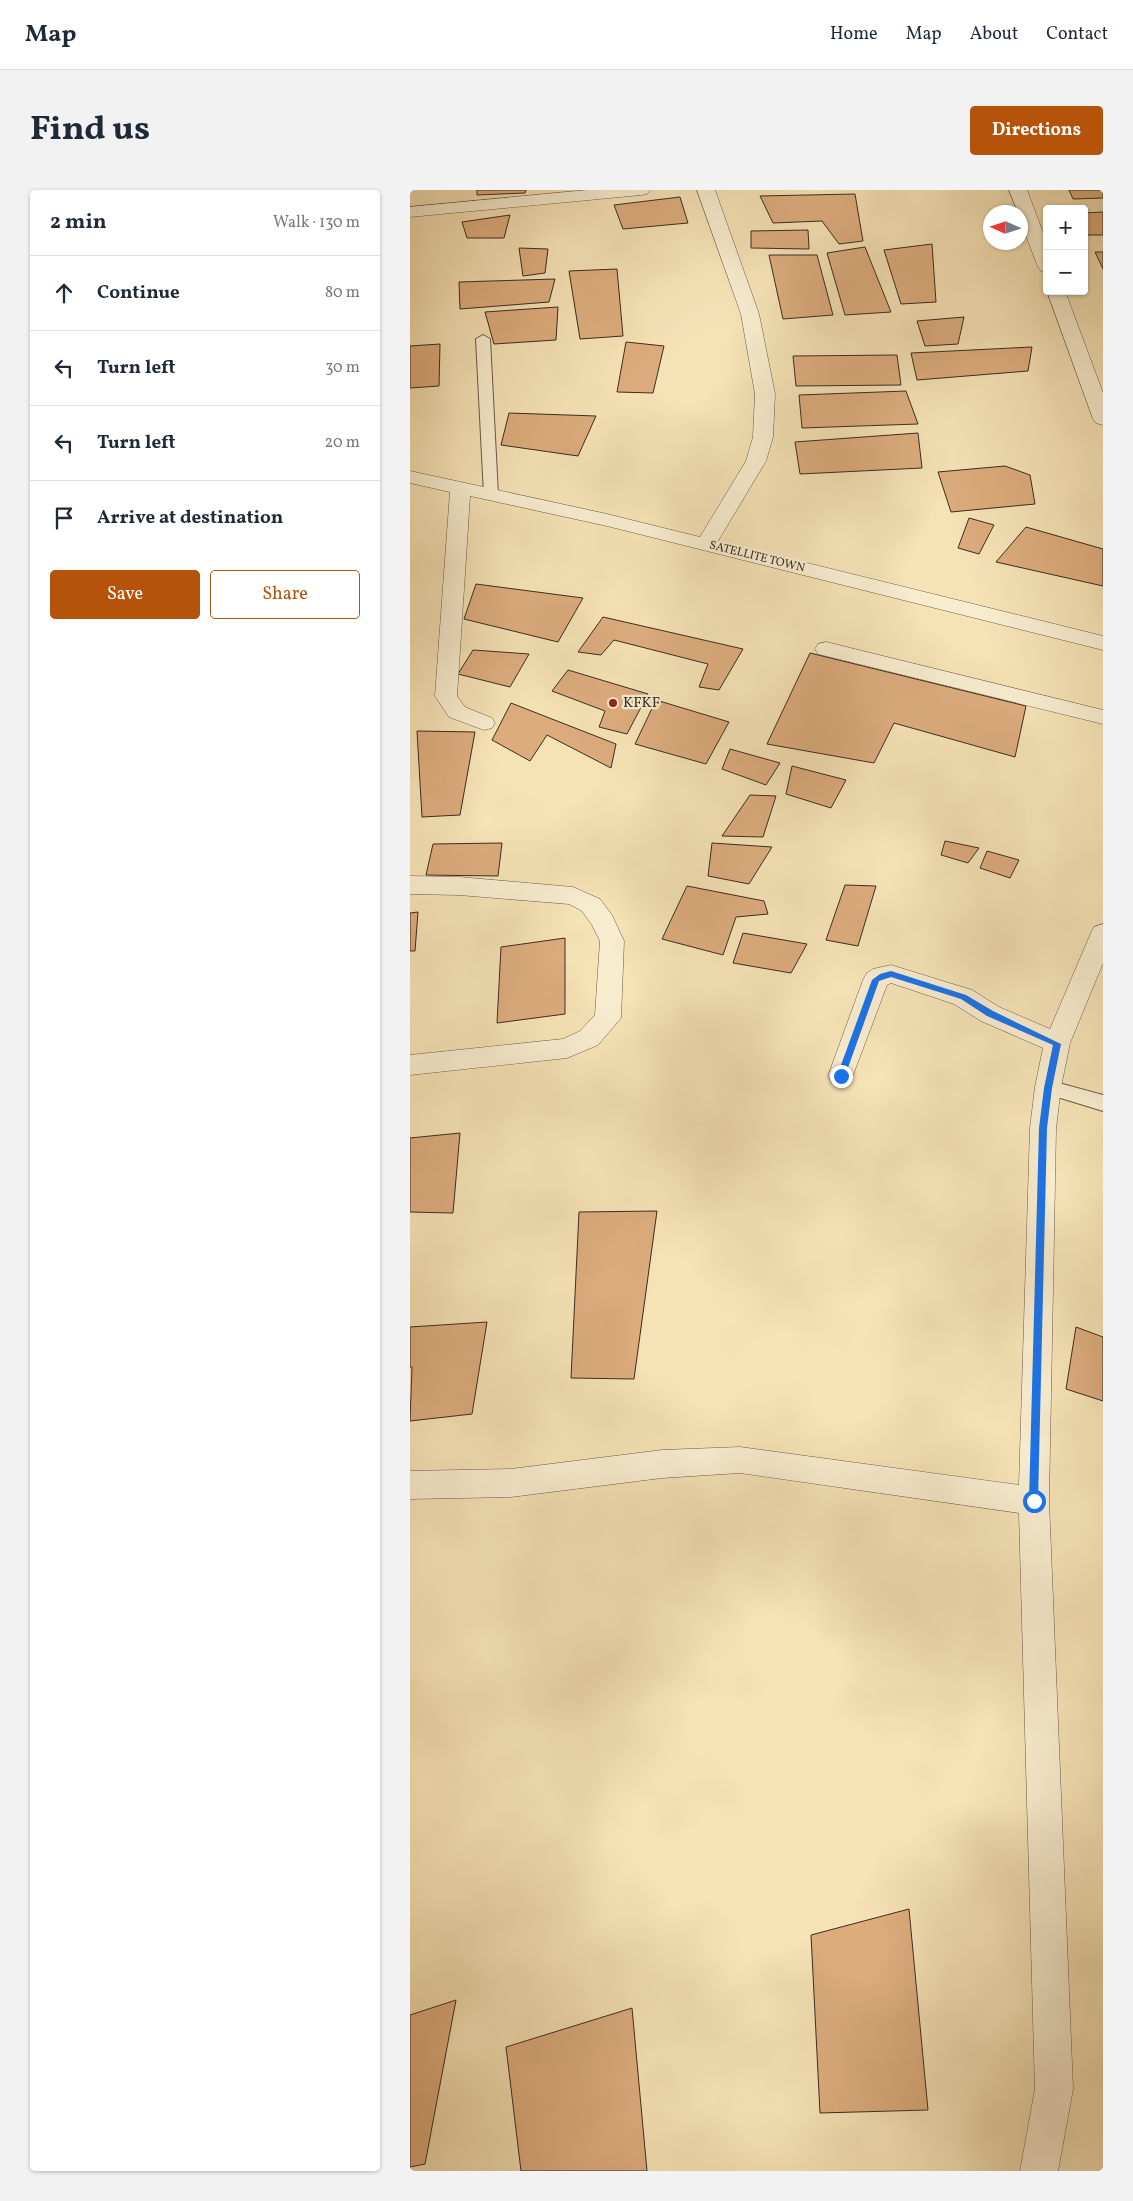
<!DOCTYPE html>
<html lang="en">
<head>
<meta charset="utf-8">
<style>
	body { margin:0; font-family:Vollkorn,serif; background:#f2f2f3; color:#1f2937 }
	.controls { position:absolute; right:15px; top:15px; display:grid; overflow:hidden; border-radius:5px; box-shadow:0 1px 4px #0004 }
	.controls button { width:45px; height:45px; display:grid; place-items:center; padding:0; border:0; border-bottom:1px solid #e0e1e3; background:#fff; color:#1f2937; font:25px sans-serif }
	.compass { position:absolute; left:573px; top:15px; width:45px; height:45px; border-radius:50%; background:#fff; box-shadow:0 1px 4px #0004; rotate:273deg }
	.stop { position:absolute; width:15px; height:15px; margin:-11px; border:4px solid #1a73e8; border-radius:50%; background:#fff }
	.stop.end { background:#1a73e8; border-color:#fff; box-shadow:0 1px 5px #0008 }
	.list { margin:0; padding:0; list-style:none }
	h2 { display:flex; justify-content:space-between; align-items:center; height:65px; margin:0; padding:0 20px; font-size:21px }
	h2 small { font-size:16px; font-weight:400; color:#747a83 }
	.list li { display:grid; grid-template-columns:32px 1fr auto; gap:15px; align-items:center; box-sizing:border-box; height:75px; padding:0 20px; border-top:1px solid #e0e1e3 }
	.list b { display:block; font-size:19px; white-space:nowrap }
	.list em { font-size:16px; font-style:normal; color:#747a83 }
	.actions { display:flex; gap:10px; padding:15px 20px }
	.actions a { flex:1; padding:11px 0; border:1px solid #b45309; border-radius:5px; text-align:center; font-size:18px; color:#b45309 }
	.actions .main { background:#b45309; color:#fff }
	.icon { flex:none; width:28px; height:28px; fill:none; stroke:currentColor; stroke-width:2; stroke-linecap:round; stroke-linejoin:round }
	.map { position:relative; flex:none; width:693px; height:1981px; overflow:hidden; border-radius:5px }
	header { display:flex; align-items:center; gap:30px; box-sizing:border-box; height:70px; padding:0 25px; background:#fff; border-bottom:1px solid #e0e1e3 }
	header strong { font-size:24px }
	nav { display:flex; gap:28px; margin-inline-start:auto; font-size:18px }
	.intro { display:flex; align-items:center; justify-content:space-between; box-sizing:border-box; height:120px; padding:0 30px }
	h1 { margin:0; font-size:35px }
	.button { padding:12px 22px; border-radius:5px; background:#b45309; color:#fff; font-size:18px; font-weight:700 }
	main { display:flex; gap:30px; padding:0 30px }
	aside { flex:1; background:#fff; border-radius:5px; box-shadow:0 1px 4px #0004 }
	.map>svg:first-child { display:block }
</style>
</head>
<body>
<header>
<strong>Map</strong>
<nav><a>Home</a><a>Map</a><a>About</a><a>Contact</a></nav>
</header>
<div class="intro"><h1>Find us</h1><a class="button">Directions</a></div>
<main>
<aside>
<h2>2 min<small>Walk · 130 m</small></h2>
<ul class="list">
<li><svg class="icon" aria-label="ahead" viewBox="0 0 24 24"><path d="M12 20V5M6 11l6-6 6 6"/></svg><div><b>Continue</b></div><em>80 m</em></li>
<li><svg class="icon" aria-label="left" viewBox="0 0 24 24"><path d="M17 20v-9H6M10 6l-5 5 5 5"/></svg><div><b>Turn left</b></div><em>30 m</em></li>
<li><svg class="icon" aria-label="left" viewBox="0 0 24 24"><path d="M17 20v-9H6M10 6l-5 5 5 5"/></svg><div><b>Turn left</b></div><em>20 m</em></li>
<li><svg class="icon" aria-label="arrive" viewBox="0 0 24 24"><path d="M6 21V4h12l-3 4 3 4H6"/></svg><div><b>Arrive at destination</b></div></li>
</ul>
<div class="actions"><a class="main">Save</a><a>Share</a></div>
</aside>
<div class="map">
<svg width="693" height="1981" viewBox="0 0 693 1981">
	<rect width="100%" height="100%" fill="#f5e2b5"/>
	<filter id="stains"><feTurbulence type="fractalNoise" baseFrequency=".004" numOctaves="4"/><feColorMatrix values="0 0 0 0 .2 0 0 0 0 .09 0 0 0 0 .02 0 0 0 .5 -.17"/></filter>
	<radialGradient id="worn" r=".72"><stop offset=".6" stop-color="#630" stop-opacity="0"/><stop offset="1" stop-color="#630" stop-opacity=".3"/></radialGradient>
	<path fill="#dcac7d" stroke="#3b2c22" d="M67,0H116L115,3L67,5Z
		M659,0H693V8L663,9Z
		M445,4L453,51L429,54L412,31L363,33L350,6Z
		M270,7L278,33L213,39L204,15Z
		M693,22V45H677L674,23Z
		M100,25L94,48H57L52,32Z
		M398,40L399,59L341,58V41Z
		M522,54L526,112L491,114L474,60Z
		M455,57L481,122L435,125L417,63Z
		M109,58L138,59L135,83L113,86Z
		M685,62H693V79Z
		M359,65H407L423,125L373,129Z
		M207,79L213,146L170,149L159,81Z
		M145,89L139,112L50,119L49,92Z
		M148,117L146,150L84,154L75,122Z
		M554,127L548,154L515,156L507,131Z
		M216,152L254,156L243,203L207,202Z
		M30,154L29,196L0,198V156Z
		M622,157L618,181L507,190L501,163Z
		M487,165L491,195L386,196L383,166Z
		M496,201L508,234L392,238L389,205Z
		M99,223L186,226L168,266L91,255Z
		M508,243L512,278L390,284L385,252Z
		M595,276L620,285L625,314L541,322L528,282Z
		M559,328L584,335L569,364L548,358Z
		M616,337L693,359V396L586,372Z
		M66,394L173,408L148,452L54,429Z
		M193,427L333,459L309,500L289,497L298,474L204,450L191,465L168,462Z
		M63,460L119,464L100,497L48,484Z
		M400,463L616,516L605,567L484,533L464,573L357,554Z
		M158,480L238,504L217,544L189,537L195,521L142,501Z
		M246,510L319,532L296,574L225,554Z
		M101,513L206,554L201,578L137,545L120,571L82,550Z
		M7,541L65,542L50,625L12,627Z
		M320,559L370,573L356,595L312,579Z
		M382,576L436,590L421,618L376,604Z
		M340,605L366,606L353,647L312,646Z
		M535,651L569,658L558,673L531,665Z
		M92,653L88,686L16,685L23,654Z
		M302,653L362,657L339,694L298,686Z
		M577,661L609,670L600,688L570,678Z
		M435,695L466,696L448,756L416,750Z
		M277,696L354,711L358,724L326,727L313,765L252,749Z
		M8,722L5,761H0V723Z
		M333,743L397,754L381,783L323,773Z
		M155,748V824L87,833L91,757Z
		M50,943L43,1023L0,1022V948Z
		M247,1021L224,1189L161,1188L169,1022Z
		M77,1132L62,1224L0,1231L2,1177H0V1137Z
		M666,1137L693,1147V1211L656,1199Z
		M499,1719L518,1920L410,1923L401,1745Z
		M46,1810L15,1974L0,1977V1825Z
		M222,1818L237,1981H111L96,1857Z"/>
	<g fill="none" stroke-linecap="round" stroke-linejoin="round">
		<g stroke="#6a5a47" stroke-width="2">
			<path id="lane" d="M73,145L80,149L88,305L86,308H76L74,305L66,149Z
				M638,890L693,905V921L631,902L628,897L631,892Z"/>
		</g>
		<g stroke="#6a5a47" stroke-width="1">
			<path id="street" d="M177,0H240L237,4L231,5L0,27V17Z
				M287,0H305L349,124L365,204L363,247L356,271L308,351L693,446V460L197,336L60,306L47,506L55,517L82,528L85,533L82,538L74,540L39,527L25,506L40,302L0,293V281L197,324L290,347L336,271L343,247L345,204L331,124Z
				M599,0H617L637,53V82L631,81L628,77L610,30V22H608Z
				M637,101H655L693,203V235L686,233L683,229Z
				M416,452L693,520V534L408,464L405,459L408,454Z
				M0,686L49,687L163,697L190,709L202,725L214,751L211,828L188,855L157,868L0,885V865L153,849L170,841L185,825L190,751L182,735L172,721L159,714L49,705L0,704Z
				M693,734V773L660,853L651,897L646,938L639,1311L663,1899L648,1981H610L625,1899L609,1323L330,1283L252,1288L101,1307L0,1309V1281L101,1279L252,1260L330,1257L609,1295L620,938L625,897L633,858L571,831L544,814L481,793L477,795L440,893L431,896L422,893L418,886L453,790L457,783L463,779L481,775L562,800L589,817L640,839L681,743L684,737Z"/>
		</g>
		<use href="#lane" fill="#f8eccf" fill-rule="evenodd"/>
		<use href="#street" fill="#f8eccf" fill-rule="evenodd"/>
	</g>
	<path fill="#1a73e8" d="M481,781L556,805L583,821L651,854L642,898L637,938L628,1311L624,1315L619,1311L629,938L634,898L643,855L577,826L551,809L481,787L469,791L435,886L431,889L428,888L427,886L462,790L470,784Z"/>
	<circle fill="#8f2418" stroke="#f8eccf" stroke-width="2" cx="203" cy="513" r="5"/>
	<g text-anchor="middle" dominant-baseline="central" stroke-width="4.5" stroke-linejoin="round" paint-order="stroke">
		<g font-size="12" fill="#3b2c22" stroke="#f8eccf">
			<text transform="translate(347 367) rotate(14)">SATELLITE TOWN</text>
		</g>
		<g font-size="15" fill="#3b2c22" stroke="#f8eccf" text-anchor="start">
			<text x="213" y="513">KFKF</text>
		</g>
	</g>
	<rect width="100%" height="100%" filter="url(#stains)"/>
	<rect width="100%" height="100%" fill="url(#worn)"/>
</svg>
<div class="controls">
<button>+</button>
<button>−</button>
</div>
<svg class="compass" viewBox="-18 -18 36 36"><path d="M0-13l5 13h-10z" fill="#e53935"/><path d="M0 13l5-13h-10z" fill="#747a83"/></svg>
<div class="stop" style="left:624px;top:1311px"></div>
<div class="stop end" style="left:431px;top:886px"></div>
</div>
</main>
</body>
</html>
